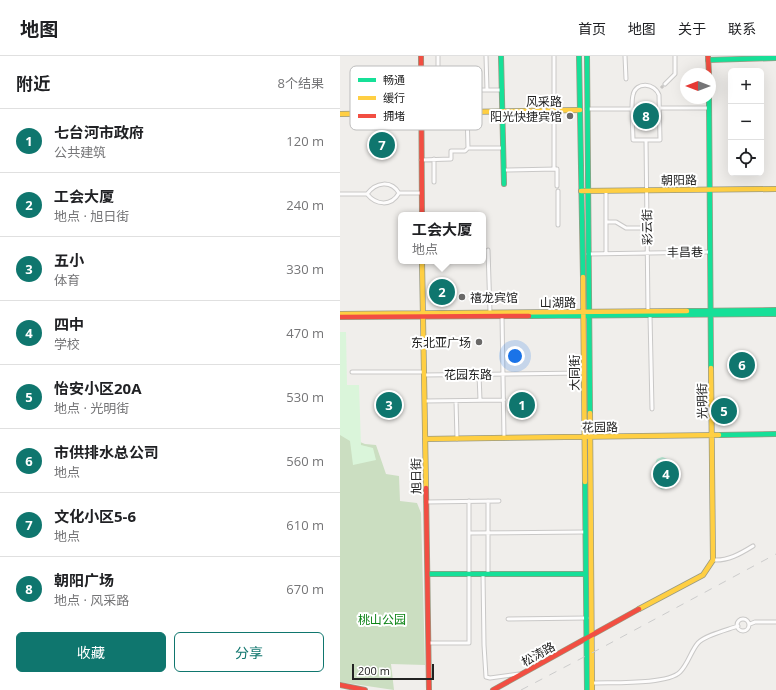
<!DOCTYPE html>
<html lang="zh">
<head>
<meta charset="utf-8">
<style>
	body { margin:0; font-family:"Open Sans","Noto Sans SC",sans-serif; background:#f6f6f6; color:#202124 }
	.controls { position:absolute; right:12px; top:12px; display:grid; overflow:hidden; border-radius:6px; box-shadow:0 4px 16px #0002 }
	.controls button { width:36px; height:36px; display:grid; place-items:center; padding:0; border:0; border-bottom:1px solid #e0e0e0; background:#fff; color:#202124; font:20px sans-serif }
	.compass { position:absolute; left:340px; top:12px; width:36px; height:36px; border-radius:50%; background:#fff; box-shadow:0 4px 16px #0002; rotate:270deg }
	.scale { position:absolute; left:12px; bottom:10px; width:82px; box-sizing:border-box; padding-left:4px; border:2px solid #222; border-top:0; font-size:11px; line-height:14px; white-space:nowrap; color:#222; -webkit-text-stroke:3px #fff; paint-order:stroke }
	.you { position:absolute; left:175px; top:300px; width:14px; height:14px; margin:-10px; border:3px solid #fff; border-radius:50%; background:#1a73e8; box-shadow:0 0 0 6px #1a73e833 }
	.badge { display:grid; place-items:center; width:26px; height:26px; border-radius:50%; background:#0f766e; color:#fff; font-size:13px; font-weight:700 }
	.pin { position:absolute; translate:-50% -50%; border:2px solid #fff; box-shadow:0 1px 4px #0006 }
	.popup { position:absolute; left:58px; top:156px; width:88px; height:52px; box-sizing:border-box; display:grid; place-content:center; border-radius:6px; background:#fff; filter:drop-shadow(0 1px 3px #0005); font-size:13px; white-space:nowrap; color:#757577 }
	.popup b { font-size:15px; color:#202124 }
	.popup::after { content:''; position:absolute; left:50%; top:100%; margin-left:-8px; border:8px solid transparent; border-top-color:#fff }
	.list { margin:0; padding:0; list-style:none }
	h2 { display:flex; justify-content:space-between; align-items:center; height:52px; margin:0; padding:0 16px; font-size:17px }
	h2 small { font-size:13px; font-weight:400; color:#757577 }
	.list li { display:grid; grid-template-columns:26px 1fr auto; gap:12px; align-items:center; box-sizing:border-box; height:64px; padding:0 16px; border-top:1px solid #e0e0e0 }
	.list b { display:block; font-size:15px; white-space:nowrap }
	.list p { margin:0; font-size:13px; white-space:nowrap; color:#757577 }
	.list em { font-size:13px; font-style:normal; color:#757577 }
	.actions { display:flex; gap:8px; padding:12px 16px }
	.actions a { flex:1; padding:9px 0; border:1px solid #0f766e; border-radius:6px; text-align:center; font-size:14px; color:#0f766e }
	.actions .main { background:#0f766e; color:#fff }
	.icon { flex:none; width:22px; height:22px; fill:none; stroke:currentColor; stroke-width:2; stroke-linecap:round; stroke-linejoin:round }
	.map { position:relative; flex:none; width:436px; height:634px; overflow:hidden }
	header { display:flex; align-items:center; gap:24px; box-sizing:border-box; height:56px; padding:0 20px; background:#fff; border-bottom:1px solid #e0e0e0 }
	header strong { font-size:19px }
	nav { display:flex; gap:22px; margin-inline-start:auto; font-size:14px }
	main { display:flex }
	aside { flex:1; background:#fff }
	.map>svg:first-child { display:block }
</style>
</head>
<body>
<header>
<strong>地图</strong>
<nav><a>首页</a><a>地图</a><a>关于</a><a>联系</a></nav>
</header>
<main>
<aside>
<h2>附近<small>8个结果</small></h2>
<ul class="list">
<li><span class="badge">1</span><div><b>七台河市政府</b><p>公共建筑</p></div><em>120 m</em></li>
<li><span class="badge">2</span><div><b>工会大厦</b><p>地点 · 旭日街</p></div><em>240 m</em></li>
<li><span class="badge">3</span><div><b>五小</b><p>体育</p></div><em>330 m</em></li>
<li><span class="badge">4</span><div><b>四中</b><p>学校</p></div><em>470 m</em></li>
<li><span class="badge">5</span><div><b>怡安小区20A</b><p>地点 · 光明街</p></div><em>530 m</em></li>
<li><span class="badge">6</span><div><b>市供排水总公司</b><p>地点</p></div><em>560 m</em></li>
<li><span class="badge">7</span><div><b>文化小区5-6</b><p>地点</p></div><em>610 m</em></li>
<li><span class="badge">8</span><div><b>朝阳广场</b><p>地点 · 风采路</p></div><em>670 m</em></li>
</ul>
<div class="actions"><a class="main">收藏</a><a>分享</a></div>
</aside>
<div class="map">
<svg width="436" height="634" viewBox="0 0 436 634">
	<rect width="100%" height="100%" fill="#f0eeeb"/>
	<path fill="#cbdec1" d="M0,378L25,388L36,389L46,418L59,420L60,445L77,447L81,457L85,609L51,608L54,634L0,626Z"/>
	<path fill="#daf5da" d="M0,276H6L7,329H19L21,389L33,392L36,404L13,409L10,385L0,379Z"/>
	<path fill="#b7e6d2" d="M49,335C56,336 57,340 57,346C57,349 57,353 57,356C55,362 45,364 42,358C40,353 41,344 43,339Z
		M322,401C325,402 326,402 328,404C330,407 330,426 328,429C323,439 315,430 315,422C315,415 314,408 317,403Z"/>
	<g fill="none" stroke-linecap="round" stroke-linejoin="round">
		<path stroke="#c7c5c3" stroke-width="3" stroke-dasharray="3 1.5" stroke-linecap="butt" d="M321,32L325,28"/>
		<g stroke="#c9c8c7" stroke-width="5">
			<path id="street" d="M98,0V34
				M146,0L147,34
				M285,0L286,23
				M81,21L98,20
				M325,28L335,18V0
				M81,34H162
				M320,52H369
				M247,53H292C292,48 292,43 293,39C296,25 315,27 319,39L320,84H293L292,53
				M127,55L128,92H163
				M306,84L308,256
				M81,104L111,103V95H125L128,92
				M214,113V0
				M164,114L217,113V130
				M94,126V103
				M218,135V169
				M266,135V197
				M0,138H27C36,149 51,151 59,137
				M27,138C36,126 51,124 59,137H81
				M266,166H276L286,172H307
				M148,194L150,256
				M248,198L370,196
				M310,259L312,353
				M162,260L164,382
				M12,316H84
				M139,318L140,344
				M84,319L244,317
				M85,345L164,344
				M116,345L117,383
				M148,445V518
				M86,446L159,445
				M129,477L245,476
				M373,504C388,505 400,498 413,490
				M143,518L144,589L146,621L150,622L179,618
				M397 569a6 6 0 1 1 12 0a6 6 0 1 1-12 0Z
				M168,563L247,562
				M410,568L415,566H436
				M89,587H129V445
				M252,627C271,626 327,629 340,616C348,608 351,595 358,587C365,579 387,574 398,570"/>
		</g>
		<g stroke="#999a82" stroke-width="6">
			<path id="fast" d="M161,0L164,128
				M239,0L243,221
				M247,0L250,357
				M368,4L436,2
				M369,42L371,312
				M347,255L436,254
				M189,260L436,258
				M379,379L436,378
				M245,426L247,634
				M88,518H246"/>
		</g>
		<g stroke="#999a82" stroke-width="6">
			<path id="slow" d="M0,58L240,54
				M241,135L436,133
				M82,205L86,432
				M243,221L245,426
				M0,258L347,255
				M250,357L252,634
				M85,383L379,379
				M299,553L363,519L373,504L371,312"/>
		</g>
		<g stroke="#999a82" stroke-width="6">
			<path id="jam" d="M81,0L82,159
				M368,0L369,18
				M0,261L189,260
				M86,432L89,634
				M0,629L25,634
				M153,634L299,553"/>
		</g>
		<use href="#street" stroke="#fdfcfc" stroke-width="3"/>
		<use href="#fast" stroke="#16e098" stroke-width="4.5"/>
		<use href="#slow" stroke="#ffcf43" stroke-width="4.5"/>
		<use href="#jam" stroke="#f24e42" stroke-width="4.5"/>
		<path stroke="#ccc" stroke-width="1" stroke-dasharray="8 8" stroke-linecap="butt" d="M181,634L265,590L436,498"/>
	</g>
	<g fill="#6a6968" stroke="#fff" stroke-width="1.5">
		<circle cx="230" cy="60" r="4"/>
		<circle cx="122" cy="241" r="4"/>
		<circle cx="139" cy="286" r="4"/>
	</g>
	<g text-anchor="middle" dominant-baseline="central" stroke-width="4" stroke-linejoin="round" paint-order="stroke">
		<g font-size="12" fill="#222" stroke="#fff">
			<text x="204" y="45">风采路</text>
			<text transform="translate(339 124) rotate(-1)">朝阳路</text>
			<text transform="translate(307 171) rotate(-91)">彩云街</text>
			<text transform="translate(345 196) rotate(-1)">丰昌巷</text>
			<text x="218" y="246">山湖路</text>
			<text transform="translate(234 317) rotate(-90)">大同街</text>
			<text x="128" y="318">花园东路</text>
			<text transform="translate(362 345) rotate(-91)">光明街</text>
			<text transform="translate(260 371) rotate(-1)">花园路</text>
			<text transform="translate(76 420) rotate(-91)">旭日街</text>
			<text transform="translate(198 598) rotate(-29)">松涛路</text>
		</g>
		<g font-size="12" fill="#222" stroke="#fff" text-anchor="end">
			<text x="222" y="60">阳光快捷宾馆</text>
			<text x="130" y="241" text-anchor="start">禧龙宾馆</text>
			<text x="131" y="286">东北亚广场</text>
		</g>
		<g font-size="12" fill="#0c8416" stroke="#fff">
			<text x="42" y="563">桃山公园</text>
		</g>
	</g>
	<rect x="10" y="10" width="132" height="64" rx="6" fill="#fff" stroke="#bdbdbd" stroke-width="1"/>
	<rect x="18" y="22" width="18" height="4" fill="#16e098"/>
	<rect x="18" y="40" width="18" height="4" fill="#ffcf43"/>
	<rect x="18" y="58" width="18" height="4" fill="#f24e42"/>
	<g font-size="11" fill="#222">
		<text x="43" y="28">畅通</text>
		<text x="43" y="46">缓行</text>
		<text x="43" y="64">拥堵</text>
	</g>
</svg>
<div class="controls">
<button>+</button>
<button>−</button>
<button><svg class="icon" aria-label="locate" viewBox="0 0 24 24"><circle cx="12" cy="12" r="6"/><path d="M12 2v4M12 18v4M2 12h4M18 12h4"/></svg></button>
</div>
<svg class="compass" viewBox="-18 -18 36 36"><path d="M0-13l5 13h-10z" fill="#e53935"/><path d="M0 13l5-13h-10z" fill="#757577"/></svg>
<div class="scale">200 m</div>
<div class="you"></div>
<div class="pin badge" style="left:182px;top:349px">1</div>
<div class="pin badge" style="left:102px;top:236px">2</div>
<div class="popup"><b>工会大厦</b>地点</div>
<div class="pin badge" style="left:49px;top:349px">3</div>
<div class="pin badge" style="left:326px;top:418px">4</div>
<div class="pin badge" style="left:384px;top:355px">5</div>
<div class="pin badge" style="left:402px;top:309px">6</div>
<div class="pin badge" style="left:42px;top:89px">7</div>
<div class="pin badge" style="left:306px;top:60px">8</div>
</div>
</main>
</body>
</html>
